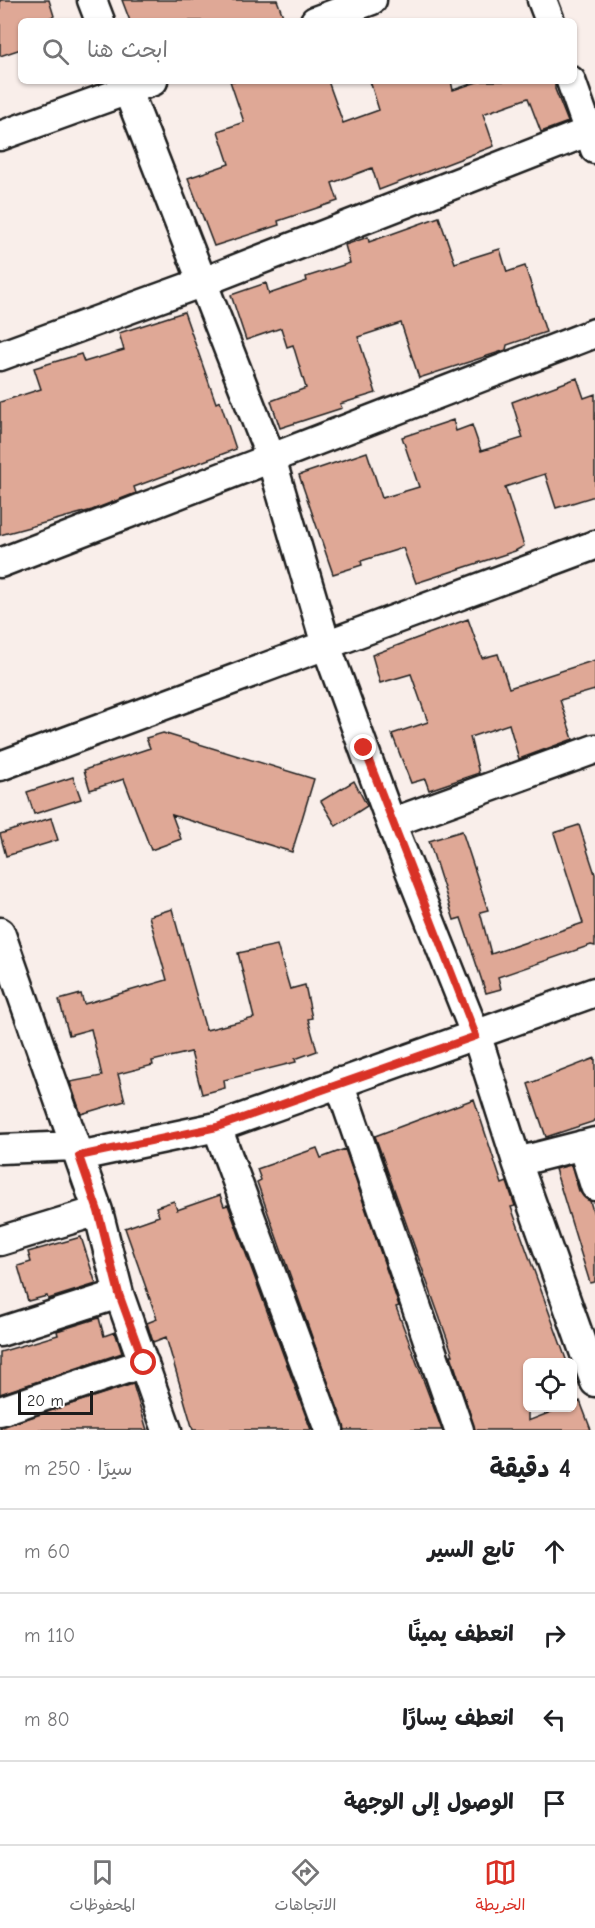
<!DOCTYPE html>
<html lang="ar">
<head>
<meta charset="utf-8">
<style>
	body { margin:0; font-family:"Comic Neue","Playpen Sans Arabic",sans-serif; background:#f6f6f6; color:#202124; direction:rtl }
	.controls { position:absolute; right:18px; bottom:18px; display:grid; overflow:hidden; border-radius:9px; box-shadow:0 2px 4px #0004 }
	.controls button { width:54px; height:54px; display:grid; place-items:center; padding:0; border:0; border-bottom:2px solid #e0e0e0; background:#fff; color:#202124; font:30px sans-serif }
	.scale { position:absolute; left:18px; bottom:15px; width:75px; box-sizing:border-box; padding-left:6px; border:3px solid #1c1c1c; border-top:0; font-size:16px; line-height:21px; white-space:nowrap; color:#1c1c1c; -webkit-text-stroke:4px #fff; paint-order:stroke }
	.stop { position:absolute; width:18px; height:18px; margin:-14px; border:4px solid #d93025; border-radius:50%; background:#fff }
	.stop.end { background:#d93025; border-color:#fff; box-shadow:0 2px 6px #0008 }
	.list { margin:0; padding:0; list-style:none }
	h2 { display:flex; justify-content:space-between; align-items:center; height:78px; margin:0; padding:0 24px; font-size:26px }
	h2 small { font-size:20px; font-weight:400; color:#757577 }
	.list li { display:grid; grid-template-columns:39px 1fr auto; gap:18px; align-items:center; box-sizing:border-box; height:84px; padding:0 24px; border-top:2px solid #e0e0e0 }
	.list b { display:block; font-size:22px; white-space:nowrap }
	.list em { font-size:20px; font-style:normal; color:#757577 }
	.icon { flex:none; width:33px; height:33px; fill:none; stroke:currentColor; stroke-width:2; stroke-linecap:round; stroke-linejoin:round }
	.map { position:relative; flex:none; width:595px; height:1430px; overflow:hidden; direction:ltr }
	.search { position:absolute; background:#fff; box-shadow:0 2px 4px #0004; left:18px; right:18px; top:18px; height:66px; display:flex; align-items:center; gap:15px; box-sizing:border-box; padding:0 21px; border-radius:9px; color:#757577; font-size:22px }
	.sheet { height:414px; background:#fff }
	nav { display:flex; justify-content:space-around; align-items:center; box-sizing:border-box; height:84px; border-top:2px solid #e0e0e0; background:#fff; font-size:16px; color:#757577 }
	nav a { display:grid; justify-items:center; gap:3px }
	nav .on { color:#d93025 }
	.map>svg:first-child { display:block }
</style>
</head>
<body>
<div class="map">
<svg width="595" height="1430" viewBox="0 0 595 1430">
	<rect width="100%" height="100%" fill="#f9eeea"/>
	<filter id="ink" filterUnits="userSpaceOnUse"><feTurbulence type="fractalNoise" baseFrequency=".0167" numOctaves="2"/><feDisplacementMap in="SourceGraphic" scale="12" xChannelSelector="R" yChannelSelector="G"/><feConvolveMatrix kernelMatrix="1 2 1 2 8 2 1 2 1" color-interpolation-filters="sRGB"/></filter>
	<g filter="url(#ink)">
		<path fill="#dfa896" stroke="#1c1c1c" stroke-width="1.5" d="M0,0H49L54,16L41,21H21V49L0,56Z
			M122,0H277L283,16L269,21H130Z
			M230,81H328L343,123L379,110L370,81H451L453,90L480,81H555V89L568,122L541,132L528,98L483,114L494,146L379,190L372,168L332,183L338,201L278,221L279,225L214,246L188,178L229,164L218,131L244,122Z
			M439,217L455,263L500,249L507,272L525,266L546,332L507,345L506,350L419,378L401,323L358,337L376,393L340,404L342,408L280,428L271,401L306,388L293,345L287,347L281,328L246,340L231,295L266,283L269,294L307,281L306,277L350,263L345,245L368,237L369,242Z
			M184,312L216,403L220,401L236,449L134,487L136,493L92,510L0,535V402L41,389L34,368L81,354L84,362L124,350L119,333Z
			M577,378L584,398L595,394V496L556,508L545,474L505,487L524,546L515,551L416,583L403,548L361,561L362,565L333,574L299,475L367,452L382,498L419,487L402,437L453,420L456,431L472,425L481,451L523,438L512,402Z
			M468,619L482,658L498,654L509,688L595,660V690L560,700L573,739L519,759L509,724L470,737L479,773L429,790L425,779L411,783L392,734L428,722L411,674L380,683L372,655Z
			M163,733L314,779L292,852L172,815L181,839L151,850L124,779L90,790L84,770L150,748L146,738Z
			M73,777L81,799L34,814L27,792Z
			M354,781L367,806L336,826L321,801Z
			M51,818L58,840L6,856L0,834Z
			M579,825L595,874V946L591,945L498,977L501,989L486,993L461,918L454,920L429,841L462,831L488,910L480,912L491,954L583,923L554,833Z
			M172,909L206,1030L254,1018L238,953L277,945L290,989L305,985L312,1018L308,1019L317,1051L295,1059L296,1062L224,1080L225,1088L202,1094L191,1052L152,1061L153,1065L118,1074L125,1101L81,1114L70,1082L102,1076L91,1029L69,1035L59,1000L81,994L84,1004L167,980L149,916Z
			M595,1058V1121L546,1137L528,1084Z
			M474,1099L502,1184L507,1182L515,1206L511,1207L567,1362H528V1421L564,1407H573V1404L580,1401L591,1430H475L451,1355H453L375,1136Z
			M317,1148L321,1158L345,1149L399,1306L396,1307L442,1430H345L257,1182L261,1180L257,1169Z
			M571,1165L579,1191L590,1201L595,1218V1282L590,1283L555,1169Z
			M220,1195L224,1206L228,1205L311,1430H193L166,1337L153,1342L147,1323L157,1319L125,1228L159,1216L156,1207L174,1201L177,1210Z
			M81,1237L96,1284L48,1299L47,1296L28,1301L18,1266L31,1262L28,1252Z
			M99,1318L104,1336L115,1332L122,1353L0,1394V1352L58,1335L57,1331Z
			M133,1384L147,1430H0V1427Z"/>
		<g fill="none" stroke-linecap="round" stroke-linejoin="round">
			<g stroke="#1c1c1c" stroke-width="33">
				<path id="minor" d="M92,0L100,21
					M542,0L550,21
					M315,21L372,0
					M124,81L271,458L326,645L391,823L480,1046L517,1162L595,1382
					M571,81L595,149
					M0,136L153,81
					M0,356L203,282L595,129
					M0,563L595,333
					M0,766L595,545
					M391,823L595,749
					M0,932L98,1211L119,1294L167,1430
					M339,1082L459,1430
					M217,1127L329,1430
					M582,1145L595,1186
					M0,1149L75,1146
					M79,1156L217,1127L595,992
					M517,1162L595,1142
					M0,1241L98,1211
					M0,1332L119,1294
					M0,1411L144,1363"/>
			</g>
			<use href="#minor" stroke="#fff" stroke-width="28"/>
		</g>
	</g>
	<g fill="none" stroke-linecap="round" stroke-linejoin="round" filter="url(#ink)">
		<path stroke="#d93025" stroke-width="8" d="M144,1363L119,1294L98,1211L79,1156L217,1127L476,1036L364,748"/>
	</g>
</svg>
<div class="controls">
<button><svg class="icon" aria-label="locate" viewBox="0 0 24 24"><circle cx="12" cy="12" r="6"/><path d="M12 2v4M12 18v4M2 12h4M18 12h4"/></svg></button>
</div>
<div class="scale">20 m</div>
<div class="stop" style="left:144px;top:1363px"></div>
<div class="stop end" style="left:364px;top:748px"></div>
<div class="search"><svg class="icon" aria-label="search" viewBox="0 0 24 24"><circle cx="10" cy="10" r="6"/><path d="M15 15l6 6"/></svg>ابحث هنا</div>
</div>
<section class="sheet">
<h2>4 دقيقة<small>سيرًا · 250 m</small></h2>
<ul class="list">
<li><svg class="icon" aria-label="ahead" viewBox="0 0 24 24"><path d="M12 20V5M6 11l6-6 6 6"/></svg><div><b>تابع السير</b></div><em>60 m</em></li>
<li><svg class="icon" aria-label="right" viewBox="0 0 24 24"><path d="M7 20v-9h11M14 6l5 5-5 5"/></svg><div><b>انعطف يمينًا</b></div><em>110 m</em></li>
<li><svg class="icon" aria-label="left" viewBox="0 0 24 24"><path d="M17 20v-9H6M10 6l-5 5 5 5"/></svg><div><b>انعطف يسارًا</b></div><em>80 m</em></li>
<li><svg class="icon" aria-label="arrive" viewBox="0 0 24 24"><path d="M6 21V4h12l-3 4 3 4H6"/></svg><div><b>الوصول إلى الوجهة</b></div></li>
</ul>
</section>
<nav>
<a class="on"><svg class="icon" aria-label="map" viewBox="0 0 24 24"><path d="M3 6l6-2 6 2 6-2v14l-6 2-6-2-6 2zM9 4v14M15 6v14"/></svg>الخريطة</a>
<a><svg class="icon" aria-label="directions" viewBox="0 0 24 24"><path d="M12 3l9 9-9 9-9-9zM9 14v-3h6M13 9l2 2-2 2"/></svg>الاتجاهات</a>
<a><svg class="icon" aria-label="saved" viewBox="0 0 24 24"><path d="M7 4h10v16l-5-4-5 4z"/></svg>المحفوظات</a>
</nav>
</body>
</html>
